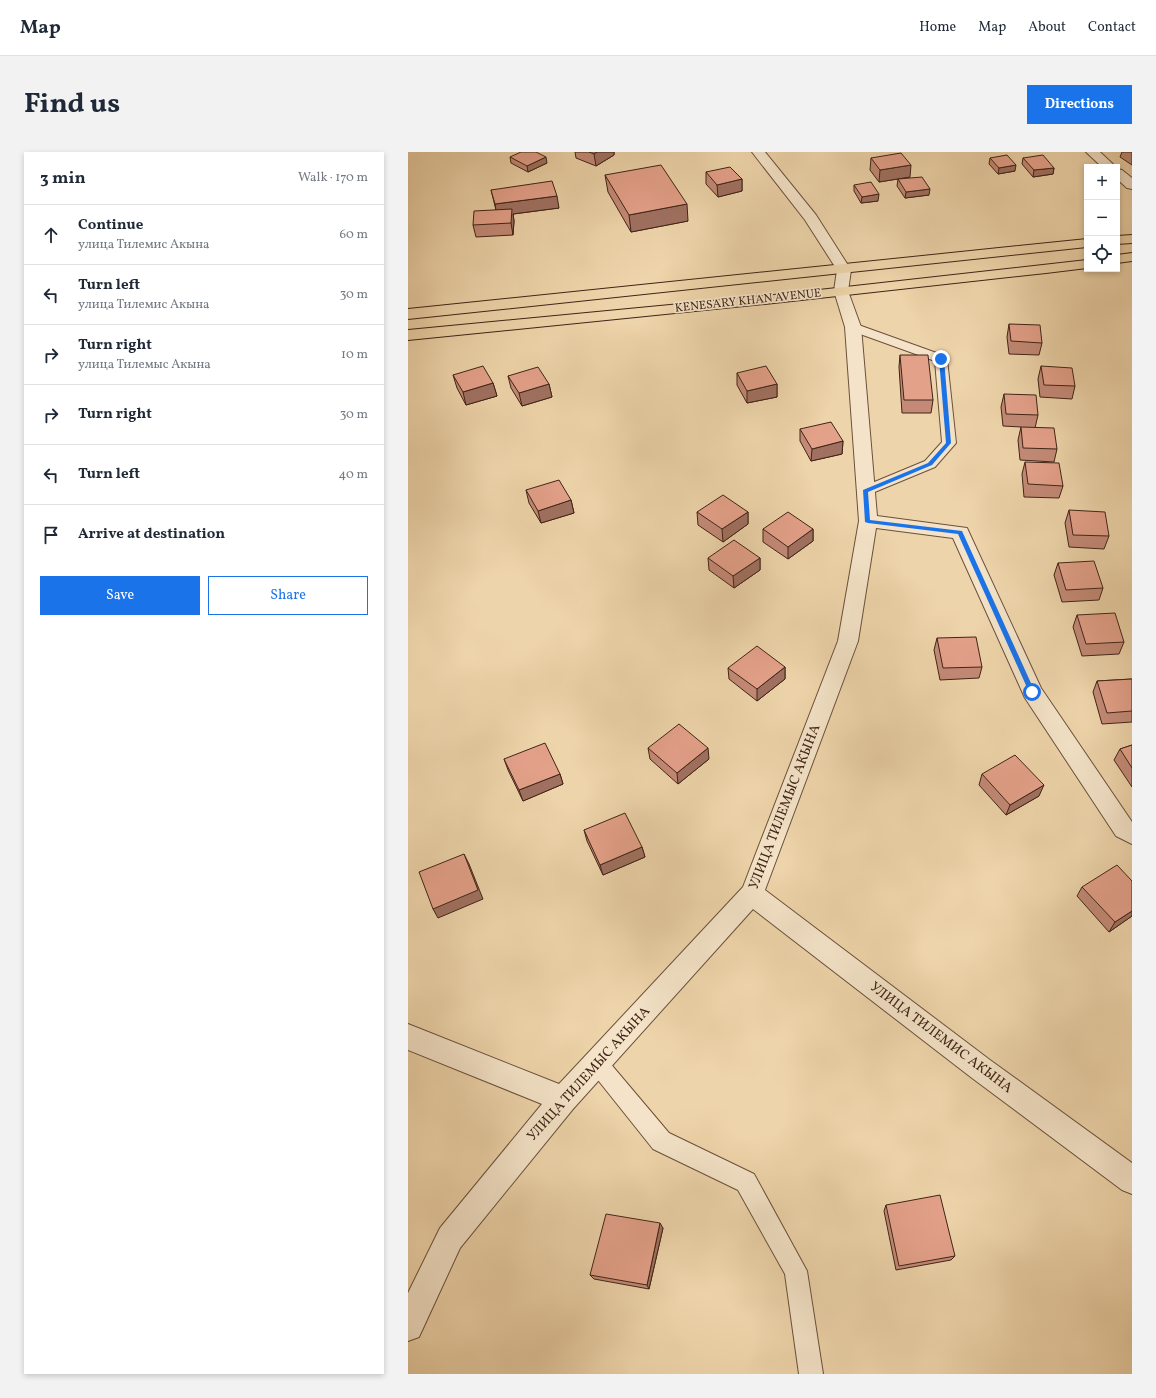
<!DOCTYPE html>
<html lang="en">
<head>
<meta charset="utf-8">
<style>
	body { margin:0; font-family:Vollkorn,serif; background:#f2f2f3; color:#1f2937 }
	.controls { position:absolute; right:12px; top:12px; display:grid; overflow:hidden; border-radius:0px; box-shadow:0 2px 6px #0003 }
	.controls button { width:36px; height:36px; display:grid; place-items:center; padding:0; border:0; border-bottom:1px solid #e0e1e3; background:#fff; color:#1f2937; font:20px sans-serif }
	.stop { position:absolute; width:12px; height:12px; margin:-9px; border:3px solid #1a73e8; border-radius:50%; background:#fff }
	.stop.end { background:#1a73e8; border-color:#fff; box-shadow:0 1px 4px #0008 }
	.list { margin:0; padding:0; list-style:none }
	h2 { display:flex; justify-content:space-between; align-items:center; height:52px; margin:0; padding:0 16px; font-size:17px }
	h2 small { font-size:13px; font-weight:400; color:#747a83 }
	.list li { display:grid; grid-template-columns:26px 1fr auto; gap:12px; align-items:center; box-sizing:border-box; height:60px; padding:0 16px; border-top:1px solid #e0e1e3 }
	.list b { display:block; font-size:15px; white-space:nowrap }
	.list p { margin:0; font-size:13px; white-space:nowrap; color:#747a83 }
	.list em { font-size:13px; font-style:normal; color:#747a83 }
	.actions { display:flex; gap:8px; padding:12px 16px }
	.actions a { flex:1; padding:9px 0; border:1px solid #1a73e8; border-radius:0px; text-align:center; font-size:14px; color:#1a73e8 }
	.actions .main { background:#1a73e8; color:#fff }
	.icon { flex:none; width:22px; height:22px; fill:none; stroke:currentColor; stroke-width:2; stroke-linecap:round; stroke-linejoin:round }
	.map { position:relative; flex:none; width:724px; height:1222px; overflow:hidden; border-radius:0px }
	header { display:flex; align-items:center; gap:24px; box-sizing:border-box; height:56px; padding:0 20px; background:#fff; border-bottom:1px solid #e0e1e3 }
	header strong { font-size:19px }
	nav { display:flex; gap:22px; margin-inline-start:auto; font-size:14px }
	.intro { display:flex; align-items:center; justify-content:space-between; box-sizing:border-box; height:96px; padding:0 24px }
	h1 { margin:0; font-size:28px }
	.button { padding:10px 18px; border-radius:0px; background:#1a73e8; color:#fff; font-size:14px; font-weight:700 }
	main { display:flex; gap:24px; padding:0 24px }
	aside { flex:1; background:#fff; border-radius:0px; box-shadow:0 2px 6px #0003 }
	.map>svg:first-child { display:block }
</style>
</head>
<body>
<header>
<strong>Map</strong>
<nav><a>Home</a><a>Map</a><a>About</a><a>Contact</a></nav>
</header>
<div class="intro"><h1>Find us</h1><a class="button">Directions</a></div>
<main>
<aside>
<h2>3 min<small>Walk · 170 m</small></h2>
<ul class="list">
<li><svg class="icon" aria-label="ahead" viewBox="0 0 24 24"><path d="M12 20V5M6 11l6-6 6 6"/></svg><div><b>Continue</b><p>улица Тилемис Акына</p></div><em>60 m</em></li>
<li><svg class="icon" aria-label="left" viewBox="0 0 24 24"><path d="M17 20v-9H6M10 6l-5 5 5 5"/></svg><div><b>Turn left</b><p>улица Тилемис Акына</p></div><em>30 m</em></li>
<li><svg class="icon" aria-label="right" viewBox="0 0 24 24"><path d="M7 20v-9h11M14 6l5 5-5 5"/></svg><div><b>Turn right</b><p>улица Тилемыс Акына</p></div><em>10 m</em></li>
<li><svg class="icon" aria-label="right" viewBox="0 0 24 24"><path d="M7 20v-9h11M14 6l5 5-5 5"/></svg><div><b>Turn right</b></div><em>30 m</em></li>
<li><svg class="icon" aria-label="left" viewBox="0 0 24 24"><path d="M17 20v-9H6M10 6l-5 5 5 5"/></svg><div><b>Turn left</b></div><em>40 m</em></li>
<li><svg class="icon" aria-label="arrive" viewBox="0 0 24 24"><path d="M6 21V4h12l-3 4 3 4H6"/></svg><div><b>Arrive at destination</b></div></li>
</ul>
<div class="actions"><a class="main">Save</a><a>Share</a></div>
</aside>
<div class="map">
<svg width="724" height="1222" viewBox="0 0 724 1222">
	<rect width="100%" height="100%" fill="#eed4aa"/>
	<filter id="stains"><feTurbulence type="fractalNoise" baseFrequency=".005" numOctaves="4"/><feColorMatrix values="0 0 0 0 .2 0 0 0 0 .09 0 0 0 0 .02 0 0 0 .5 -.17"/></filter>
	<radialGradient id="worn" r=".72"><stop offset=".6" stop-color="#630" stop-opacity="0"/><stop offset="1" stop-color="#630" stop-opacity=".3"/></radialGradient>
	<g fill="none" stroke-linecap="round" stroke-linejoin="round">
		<g stroke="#6b503b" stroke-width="2">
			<path id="service" d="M445,171L537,204L539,207L548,291L527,315L457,344L452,342L450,339L452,336L517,309L534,290L527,209L441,178L439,175L441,172Z
				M189,901L196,904L261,981L346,1022L399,1119L415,1222H391L377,1122L330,1038L245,997L182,918L179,911L182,904Z"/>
		</g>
		<g stroke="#6b503b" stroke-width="2">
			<path id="minor" d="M678,0H692L708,15H694Z
				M709,17L714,18L724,26V37L719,36L709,27Z
				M436,114L441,115L443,118L440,139L453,175L469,364L559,376L633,536L724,670V692L708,684L617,546L545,386L468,376L450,489L357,738L582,908L724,1011V1042L714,1038L564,926L345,757L165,957L52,1096L11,1185L0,1189V1141L32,1076L134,952L0,898V872L151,932L335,735L430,489L451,369L437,175L426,139L429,118L431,115Z"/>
		</g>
		<g stroke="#6b503b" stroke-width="2">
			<path id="tertiary" d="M344,0H357L408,63L443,118L441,121L436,122L431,121L397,68Z"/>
		</g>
		<g stroke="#3f2416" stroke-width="2">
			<path id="primary" d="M724,83V91L709,92V84Z
				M679,87V95L0,167V157Z
				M724,101V109L709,111V103Z
				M679,108V116L638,121L357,152L0,188V178L357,144Z"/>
		</g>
		<use href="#service" fill="#f4e3c8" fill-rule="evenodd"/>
		<use href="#minor" fill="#f4e3c8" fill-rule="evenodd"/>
		<use href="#tertiary" fill="#f4e3c8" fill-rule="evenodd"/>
		<use href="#primary" fill="#eed4aa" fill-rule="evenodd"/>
	</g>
	<path fill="#c48a77" stroke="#3f2416" d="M167,0H206V3L188,14L168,6Z
		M714,0H724V13L712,5Z
		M102,5L139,11L120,20L103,11Z
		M463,6L502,25L471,30L462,18Z
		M582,6L607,19L590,22L581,12Z
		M615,6L646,16L645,22L625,25L614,12Z
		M298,20L334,27V39L310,45L298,32Z
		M197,23L280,69L223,80L200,40Z
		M490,27L521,43L497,46L489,34Z
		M446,33L470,49L453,51L446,39Z
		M83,38L151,56L105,62L106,69L105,83L68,85L65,73L88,58Z
		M601,172L634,191L631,203L601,202L599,185Z
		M492,203L525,248L523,261H494L491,215Z
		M633,214L667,234L664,247L632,245L630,227Z
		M329,221L369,232V245L339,251L329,233Z
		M45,223L85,231L89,244L58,253L49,236Z
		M100,224L141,232L144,245L114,254L103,236Z
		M596,242L630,263L627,276L649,297L646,310L612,308L610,288L613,275L595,274L593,255Z
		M392,277L435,289L434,302L403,309L392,289Z
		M617,310L655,334L651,346L616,345L614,322Z
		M118,338L163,348L166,361L133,371L121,351Z
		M661,358L701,384L696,397L661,395L657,371Z
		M289,360H340V372L315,390L290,373Z
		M355,377H405V389L380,407L355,390Z
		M300,406H352V418L326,436L301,418Z
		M650,411L695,436L691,448L654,450L646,423Z
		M669,463L716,490L711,502L674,504L665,475Z
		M529,486L574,515L571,526L532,528L526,498Z
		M377,515V527L349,549L321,527L320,516Z
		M724,527V570L694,572L685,540L689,529Z
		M724,593V635L706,608L712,597Z
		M240,596L301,607L270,632L242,607Z
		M96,607L152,622L155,632L115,649L100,618Z
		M574,622L631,644L598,663L571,633Z
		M176,678L234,695L237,705L195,723L179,689Z
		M674,735L724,764L701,780L669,744Z
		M478,1053L547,1104L543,1108L488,1118L476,1059Z
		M255,1076L241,1137L186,1127L182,1123Z"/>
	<path fill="#a07161" stroke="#3f2416" d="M189,0H206V3L188,14L186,2Z
		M138,5L139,11L120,20L119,14Z
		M503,13L502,25L471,30L472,18Z
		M608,13L607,19L590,22L591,16Z
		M646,16L645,22L625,25L626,18Z
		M334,27V39L310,45L309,33Z
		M522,37L521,43L497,46L498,40Z
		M471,42L470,49L453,51L454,45Z
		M149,44L151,56L105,62L106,69L105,83L103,71L89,65L87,52Z
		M279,52L280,69L223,80L221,63Z
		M85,231L89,244L58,253L55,240Z
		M141,232L144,245L114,254L111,241Z
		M369,232V245L339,251V239Z
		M435,289L434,302L403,309L404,297Z
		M163,348L166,361L133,371L130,359Z
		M340,360V372L315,390L314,377Z
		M405,377V389L380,407V395Z
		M352,406V418L326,436L325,424Z
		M377,515V527L349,549V537Z
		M300,596L301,607L270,632L269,621Z
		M152,622L155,632L115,649L111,638Z
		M636,633L631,644L598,663L602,653Z
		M234,695L237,705L195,723L192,713Z
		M56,702L61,712L75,747L30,766L25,757Z
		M724,759V764L701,780L707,770Z
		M252,1071L255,1076L241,1137L239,1133Z"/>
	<path fill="#e4a18a" stroke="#3f2416" d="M113,0H128L138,5L119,14L102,5Z
		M181,0H189L186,2Z
		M493,1L503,13L472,18L463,6Z
		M599,3L608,13L591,16L582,6Z
		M635,3L646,16L626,18L615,6Z
		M253,13L279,52L221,63L197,23Z
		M322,15L334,27L309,33L298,20Z
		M514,25L522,37L498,40L490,27Z
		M144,29L149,44L87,52L83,38Z
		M463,30L471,42L454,45L446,33Z
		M104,57L103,71L65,73L66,59Z
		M601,172L632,173L634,191L603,189Z
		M492,203H520L525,248H496Z
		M75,214L85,231L55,240L45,223Z
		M358,214L369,232L339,239L329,221Z
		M633,214L664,216L667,234L636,233Z
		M130,215L141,232L111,241L100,224Z
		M596,242L628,243L630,263L598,262Z
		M423,270L435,289L404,297L392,277Z
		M613,275L646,276L649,297L615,296Z
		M617,310L651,311L655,334L620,332Z
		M151,328L163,348L130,359L118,338Z
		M315,343L340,360L314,377L289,360Z
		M661,358L697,360L701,384L665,383Z
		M380,360L405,377L380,395L355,377Z
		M326,388L352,406L325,424L300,406Z
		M686,409L695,436L658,438L650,411Z
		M707,461L716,490L678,492L669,463Z
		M568,485L574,515L535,516L529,486Z
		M349,494L377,515L349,537L320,516Z
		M724,527V559L699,561L689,529Z
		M271,572L300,596L269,621L240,596Z
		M137,591L152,622L111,638L96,607Z
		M724,593V616L712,597Z
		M607,603L636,633L602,653L574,622Z
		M217,661L234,695L192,713L176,678Z
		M56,702L70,738L25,757L11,720Z
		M709,713L724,729V759L707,770L674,735Z
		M532,1043L547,1104L491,1114L478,1053Z
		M198,1062L252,1071L239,1133L182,1123Z"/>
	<path fill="#1a73e8" d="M533,206L536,207L543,291L524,313L460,340L462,368L554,379L627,540L624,543L621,540L550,382L460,371L457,370L455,338L520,311L538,291L531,207Z"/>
	<g text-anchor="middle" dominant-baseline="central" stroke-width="3.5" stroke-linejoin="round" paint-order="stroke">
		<g font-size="12" fill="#3f2416" stroke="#f4e3c8">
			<text transform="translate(340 149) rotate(-6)">KENESARY KHAN AVENUE</text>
		</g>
		<g font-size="14" fill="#3f2416" stroke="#f4e3c8">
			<text transform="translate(377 655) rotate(-69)">УЛИЦА ТИЛЕМЫС АКЫНА</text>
			<text transform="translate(533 886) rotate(37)">УЛИЦА ТИЛЕМИС АКЫНА</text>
			<text transform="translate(181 922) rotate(-48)">УЛИЦА ТИЛЕМЫС АКЫНА</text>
		</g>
	</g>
	<rect width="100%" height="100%" filter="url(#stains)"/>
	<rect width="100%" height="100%" fill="url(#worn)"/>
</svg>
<div class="controls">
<button>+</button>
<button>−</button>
<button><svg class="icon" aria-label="locate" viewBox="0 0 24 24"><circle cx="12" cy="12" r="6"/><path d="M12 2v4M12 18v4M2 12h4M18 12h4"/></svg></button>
</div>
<div class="stop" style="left:624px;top:540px"></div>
<div class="stop end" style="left:533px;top:207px"></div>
</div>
</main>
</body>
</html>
